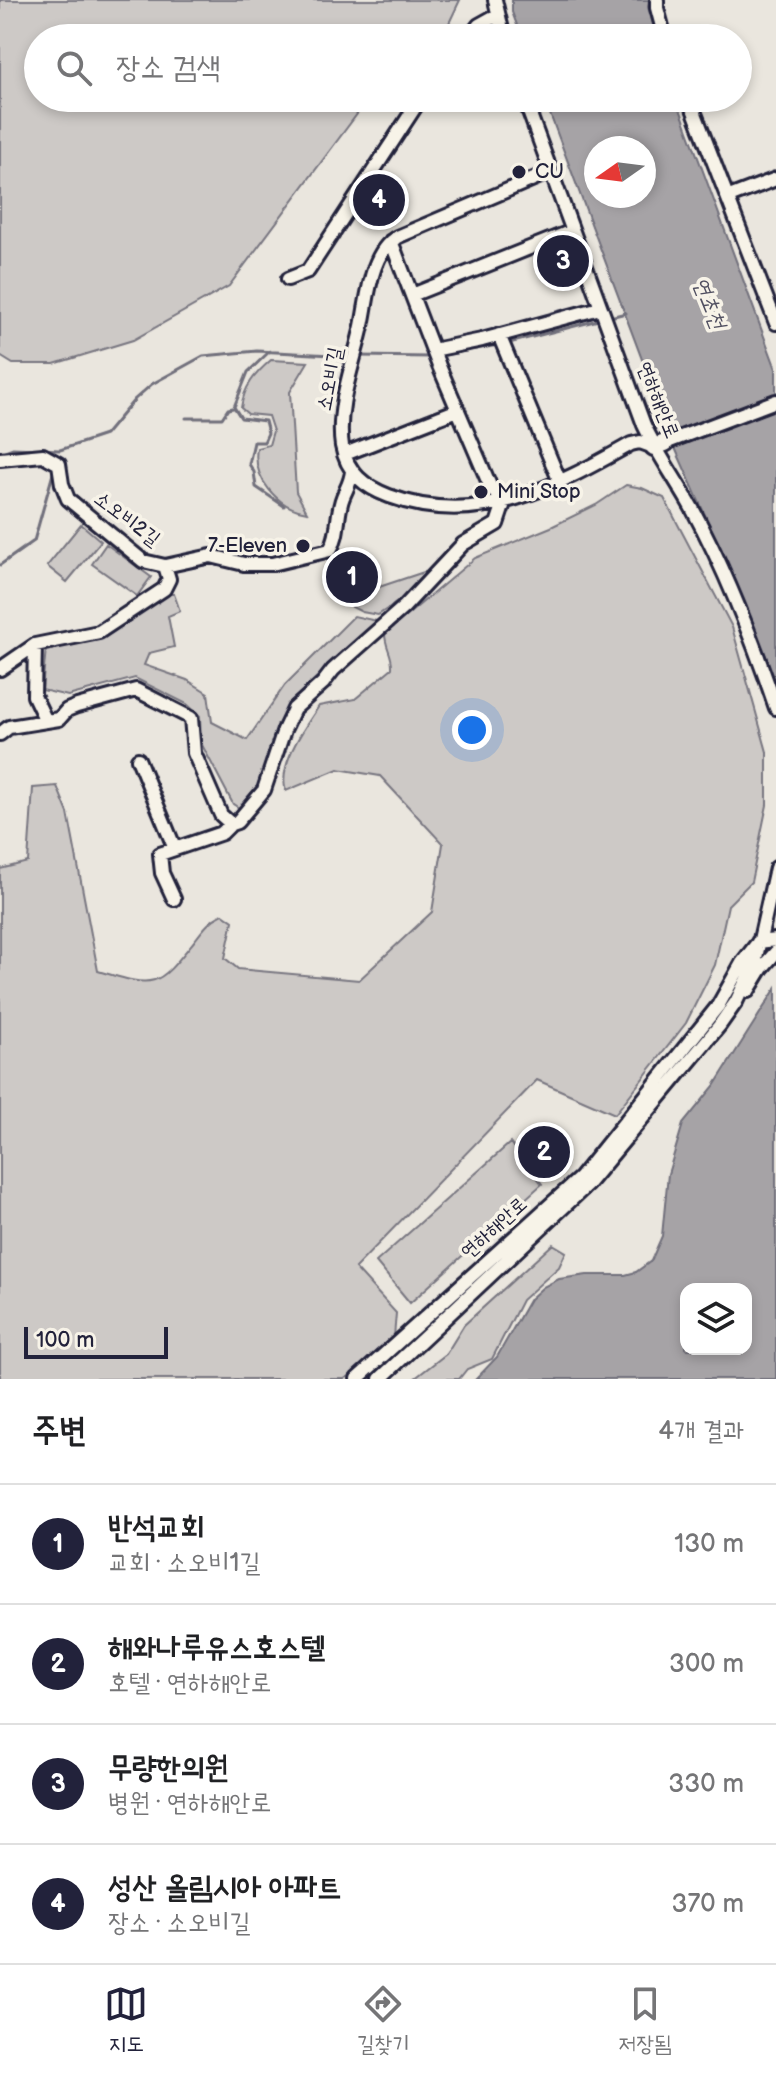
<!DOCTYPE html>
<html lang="ko">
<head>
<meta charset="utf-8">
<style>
	body { margin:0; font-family:"Balsamiq Sans","Poor Story",sans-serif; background:#f2f2f2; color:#202124 }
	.controls { position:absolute; right:24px; bottom:24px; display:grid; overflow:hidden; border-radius:16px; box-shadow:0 4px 12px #0003 }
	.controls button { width:72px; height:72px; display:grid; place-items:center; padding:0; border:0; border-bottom:2px solid #e0e0e0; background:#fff; color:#202124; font:40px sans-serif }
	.compass { position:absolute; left:584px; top:136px; width:72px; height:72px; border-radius:50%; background:#fff; box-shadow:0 4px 12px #0003; rotate:256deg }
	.scale { position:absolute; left:24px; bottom:20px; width:144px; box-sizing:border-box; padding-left:8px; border:4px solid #22223b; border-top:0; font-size:22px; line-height:28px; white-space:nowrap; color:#22223b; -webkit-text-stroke:6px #f7f3e8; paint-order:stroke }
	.you { position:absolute; left:472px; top:730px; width:28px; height:28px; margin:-20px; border:6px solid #fff; border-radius:50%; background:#1a73e8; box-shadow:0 0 0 12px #1a73e833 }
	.badge { display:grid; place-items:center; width:52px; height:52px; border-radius:50%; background:#22223b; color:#fff; font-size:26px; font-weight:700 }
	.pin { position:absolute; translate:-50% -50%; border:4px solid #fff; box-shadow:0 2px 8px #0006 }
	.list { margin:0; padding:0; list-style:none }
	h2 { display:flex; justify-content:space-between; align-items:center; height:104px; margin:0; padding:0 32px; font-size:34px }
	h2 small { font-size:26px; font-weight:400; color:#757577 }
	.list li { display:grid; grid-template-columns:52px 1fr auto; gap:24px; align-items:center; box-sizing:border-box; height:120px; padding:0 32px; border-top:2px solid #e0e0e0 }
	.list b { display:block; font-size:30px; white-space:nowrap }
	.list p { margin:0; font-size:26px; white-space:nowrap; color:#757577 }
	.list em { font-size:26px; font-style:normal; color:#757577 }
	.icon { flex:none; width:44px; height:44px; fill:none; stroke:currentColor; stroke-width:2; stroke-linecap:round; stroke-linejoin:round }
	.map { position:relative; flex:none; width:776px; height:1379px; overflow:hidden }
	.search { position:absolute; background:#fff; box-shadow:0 4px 12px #0003; left:24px; right:24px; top:24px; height:88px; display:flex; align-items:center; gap:20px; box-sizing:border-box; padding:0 28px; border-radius:44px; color:#757577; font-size:30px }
	.sheet { height:584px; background:#fff }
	nav { display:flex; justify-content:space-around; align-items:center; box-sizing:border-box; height:112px; border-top:2px solid #e0e0e0; background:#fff; font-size:22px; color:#757577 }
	nav a { display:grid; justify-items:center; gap:4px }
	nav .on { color:#22223b }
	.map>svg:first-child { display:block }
</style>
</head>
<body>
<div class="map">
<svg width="776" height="1379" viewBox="0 0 776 1379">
	<rect width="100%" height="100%" fill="#eae6de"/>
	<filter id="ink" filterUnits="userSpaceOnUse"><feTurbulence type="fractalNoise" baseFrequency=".0125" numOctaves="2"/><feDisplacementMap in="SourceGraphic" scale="16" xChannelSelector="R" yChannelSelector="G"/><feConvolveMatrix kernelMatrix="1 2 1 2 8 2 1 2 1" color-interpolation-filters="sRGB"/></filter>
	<g filter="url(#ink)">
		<path fill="#cdc9c6" stroke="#787680" stroke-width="2" d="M0,0H460L442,38H38V98H369L229,286L133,340L54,364H13L0,356Z
			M271,360L308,362L290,392L296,492L307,512C277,508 252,477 257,448L269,445L273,431L268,416L248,414L241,408C244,386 255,374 271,360Z
			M626,485L642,488L664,498L732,627L767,752V805L751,882L728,905L715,965L686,1023L615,1114L537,1080L355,1268L396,1313L394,1337L353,1374L344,1379H0V869L28,862L33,788L57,786L68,813L98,971C158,989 157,987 195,940C204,928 210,920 223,914L233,921L225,958L238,969L359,980L432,912L443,844L380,776L338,769L286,791C277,765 305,727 319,706L355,699L392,668C393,655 385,647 385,634L475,558L551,527L596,505Z
			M81,524L101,541L67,582L47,566Z
			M106,544L151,577L137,596L92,564Z
			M424,572L428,576L403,598L378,615L362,612L352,607L355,595Z
			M169,594H174L180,611L168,616L174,647L149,653L144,665L187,680L208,693L212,722L247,740L285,685L354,616L377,621L291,701L277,728L261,782L239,808L233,804L201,743L200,716L187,704L135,678L68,696L42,690L46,648L104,638Z
			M510,1143L542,1184L410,1303L376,1262Z
			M553,1244L566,1252L559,1267L522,1300L492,1359L467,1369L459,1379H414L446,1354L464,1325Z"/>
		<path fill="#a6a3a6" stroke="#716f7b" stroke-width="2" fill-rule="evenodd" d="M512,0H649L648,7L657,38H522L512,12Z
			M544,98H676L776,369V694L723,555L676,450ZM596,148H644V196H596Z
			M776,988V1379H476L497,1357L530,1299L543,1287L559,1279L587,1275H625L636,1272L651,1261L662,1236L668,1174L683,1124L714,1086ZM746,1289V1349H686V1289Z"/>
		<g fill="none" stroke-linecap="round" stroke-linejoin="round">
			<path stroke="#716f7b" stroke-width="3" d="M610,317L626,313
				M505,344L602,319
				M270,351L248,372L234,407L241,418L265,421L268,433L264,442H254L249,464L254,472L256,487L284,506
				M358,356L431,357
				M438,356L498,345
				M186,418H222L228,409L233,408
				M0,453L13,448L60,450L105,435L135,399L152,384L203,356L257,351L351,356
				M0,565L34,541L54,470"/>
			<g stroke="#22223b" stroke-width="18">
				<path id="minor" d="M495,0L504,38
					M657,0V8L665,38
					M469,38L479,25L497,15
					M524,98L644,425C658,455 677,481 693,510C727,573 753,640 776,708
					M689,98L776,323
					M550,172L397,237C370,253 368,298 362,326C354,363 336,407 342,446C347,473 365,487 389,496C478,529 555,487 631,444L640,442L654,447
					M729,197L776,179
					M288,279L308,271L421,98
					M412,295L572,231
					M499,335L560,482
					M433,350L482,340L600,308
					M665,443L776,401
					M345,454L458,410
					M0,459L43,455L59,464L62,484L68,499L143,561L165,566
					M35,645L34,696L46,721
					M0,669L35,645L99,632L164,589L169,579L165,566L211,556L244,564H272L330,550C340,534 336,514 343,497C347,487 351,482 352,471
					M0,734L9,727L59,719L67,710L77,706L136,690L191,718L194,753L221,815L231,824L237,822L264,790L284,730L294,709L323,683L333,670L404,607L463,544L497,524L504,503L491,488L439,366L391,241
					M138,759L175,849
					M174,899L162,873L160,854L222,833L231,824
					M758,942L776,940
					M748,991L762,968L776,952
					M357,1379L580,1178L718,1006L742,963L756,945
					M380,1379L587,1185L719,1026L736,1002L755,962L776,868"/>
			</g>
			<g stroke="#22223b" stroke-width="22">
				<path id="major" d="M654,447L665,443"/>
			</g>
			<use href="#minor" stroke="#f7f3e8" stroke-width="12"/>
			<use href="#major" stroke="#f7f3e8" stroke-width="16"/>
		</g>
	</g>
	<g fill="#22223b" stroke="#f7f3e8" stroke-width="3">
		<circle cx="519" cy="172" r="8"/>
		<circle cx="481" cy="492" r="8"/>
		<circle cx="303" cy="546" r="8"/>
	</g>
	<g text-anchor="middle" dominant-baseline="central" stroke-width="7" stroke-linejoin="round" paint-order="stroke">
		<g font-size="20" fill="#22223b" stroke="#f7f3e8" text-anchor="start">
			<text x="535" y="172">CU</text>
			<text x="497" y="492">Mini Stop</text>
			<text x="287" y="546" text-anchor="end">7-Eleven</text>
		</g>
		<g font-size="20" fill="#22223b" stroke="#f7f3e8">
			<text transform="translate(330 379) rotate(-79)">소오비길</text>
			<text transform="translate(658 400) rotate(68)">연하해안로</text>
			<text transform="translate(127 519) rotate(37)">소오비2길</text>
			<text transform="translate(494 1228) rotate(-42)">연하해안로</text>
		</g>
		<g font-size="22" font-style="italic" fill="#504f60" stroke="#f7f3e8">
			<text transform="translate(709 303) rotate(68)">연초천</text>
		</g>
	</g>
</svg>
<div class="controls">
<button><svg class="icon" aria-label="layers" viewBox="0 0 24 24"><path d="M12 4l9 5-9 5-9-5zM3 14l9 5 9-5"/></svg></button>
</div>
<svg class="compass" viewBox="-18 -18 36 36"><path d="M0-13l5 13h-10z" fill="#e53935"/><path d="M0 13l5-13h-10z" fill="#757577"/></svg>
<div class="scale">100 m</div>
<div class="you"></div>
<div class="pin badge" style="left:352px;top:577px">1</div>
<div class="pin badge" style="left:544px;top:1152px">2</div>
<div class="pin badge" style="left:563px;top:261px">3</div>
<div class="pin badge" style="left:379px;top:200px">4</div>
<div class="search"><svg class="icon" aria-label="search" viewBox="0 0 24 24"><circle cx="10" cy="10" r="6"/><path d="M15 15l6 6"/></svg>장소 검색</div>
</div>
<section class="sheet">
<h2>주변<small>4개 결과</small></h2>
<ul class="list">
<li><span class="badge">1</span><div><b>반석교회</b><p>교회 · 소오비1길</p></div><em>130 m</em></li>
<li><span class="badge">2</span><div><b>해와나루유스호스텔</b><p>호텔 · 연하해안로</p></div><em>300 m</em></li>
<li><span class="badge">3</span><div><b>무량한의원</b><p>병원 · 연하해안로</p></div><em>330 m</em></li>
<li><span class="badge">4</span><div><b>성산 올림시아 아파트</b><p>장소 · 소오비길</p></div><em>370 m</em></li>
</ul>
</section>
<nav>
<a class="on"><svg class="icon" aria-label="map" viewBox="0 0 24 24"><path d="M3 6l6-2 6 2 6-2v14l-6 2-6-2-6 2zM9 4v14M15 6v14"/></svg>지도</a>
<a><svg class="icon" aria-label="directions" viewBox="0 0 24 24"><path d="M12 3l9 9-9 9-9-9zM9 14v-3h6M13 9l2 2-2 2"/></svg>길찾기</a>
<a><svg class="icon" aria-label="saved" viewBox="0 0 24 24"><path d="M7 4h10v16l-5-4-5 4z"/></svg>저장됨</a>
</nav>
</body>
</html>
